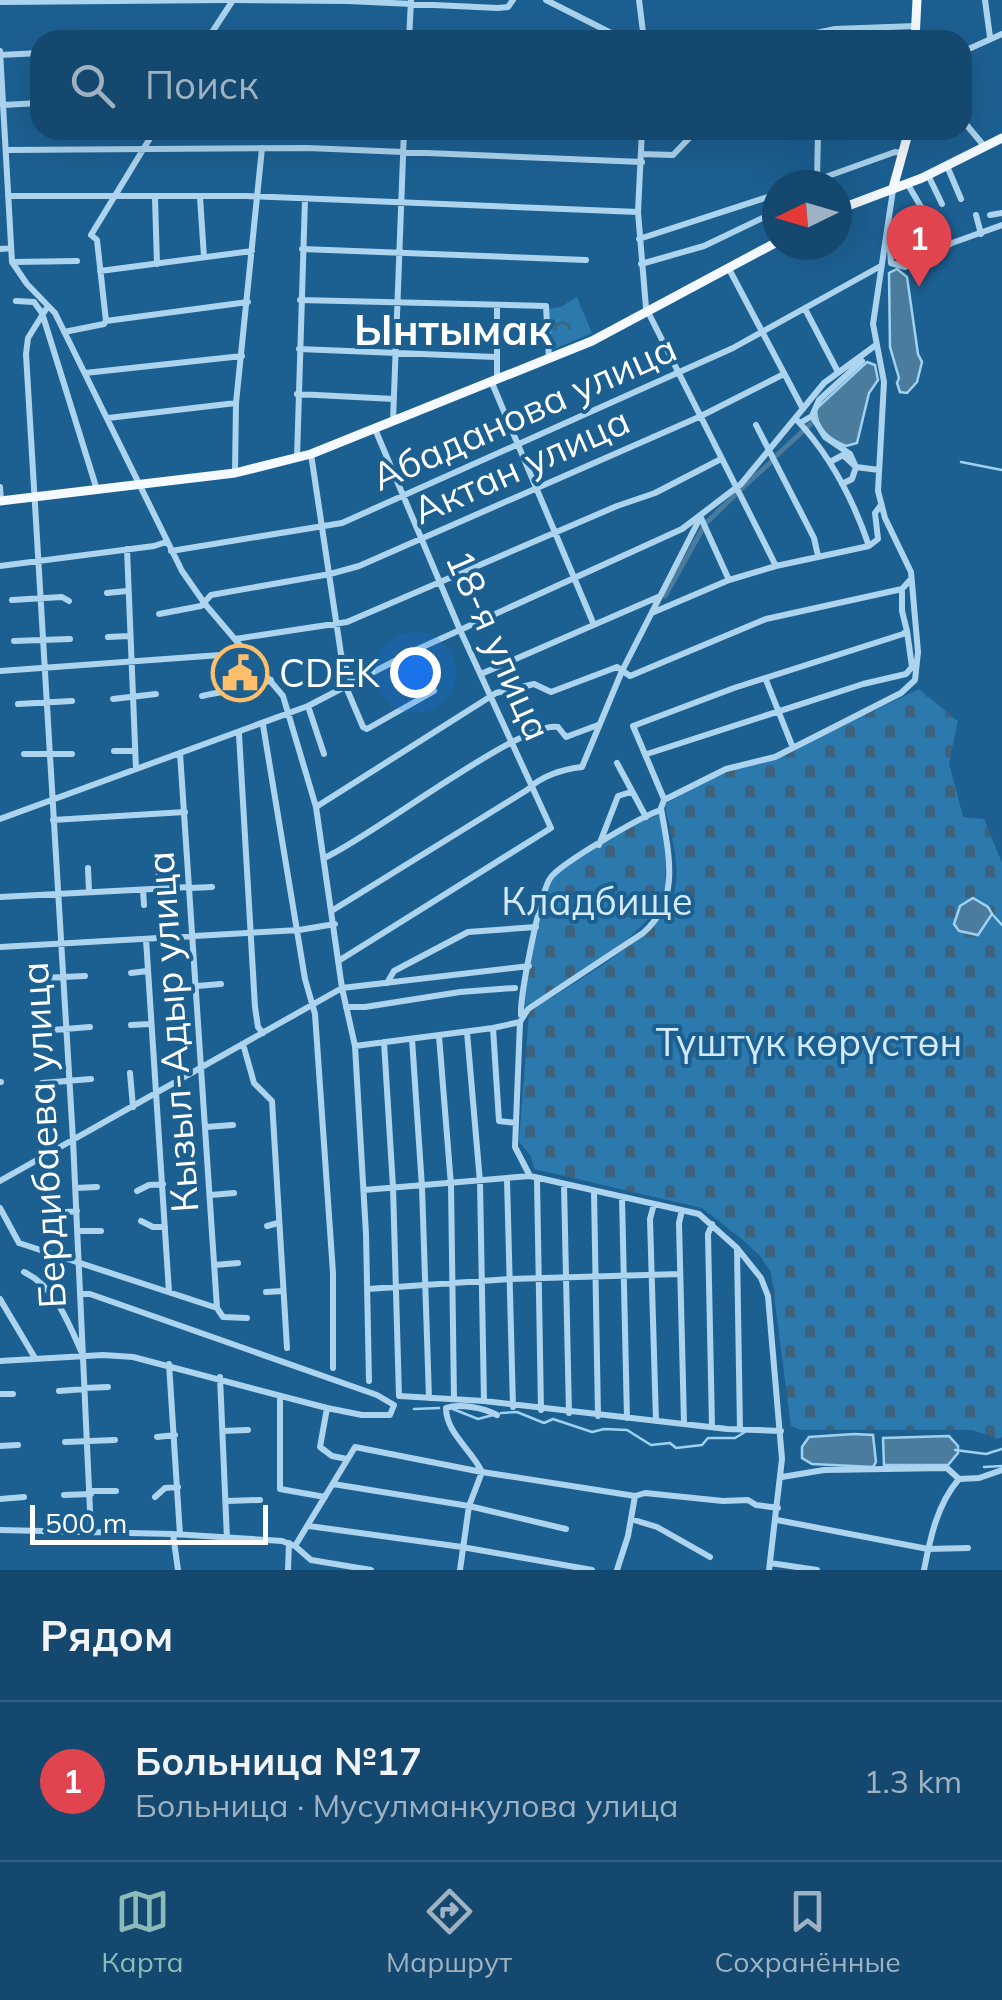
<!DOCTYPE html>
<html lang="ru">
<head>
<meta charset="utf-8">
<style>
	body { margin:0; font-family:Mulish,sans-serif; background:#225276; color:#f1f3f6 }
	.compass { position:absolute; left:762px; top:170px; width:90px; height:90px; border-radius:50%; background:#15486e; box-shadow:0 10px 40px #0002; rotate:265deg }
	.scale { position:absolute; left:30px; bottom:25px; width:238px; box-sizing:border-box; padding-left:10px; border:5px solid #fff; border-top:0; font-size:28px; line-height:35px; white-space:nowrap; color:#fff; -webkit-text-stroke:8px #1c6092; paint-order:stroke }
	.you { position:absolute; left:415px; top:672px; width:35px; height:35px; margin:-25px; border:8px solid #fff; border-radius:50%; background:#1a73e8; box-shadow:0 0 0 15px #1a73e833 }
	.badge { display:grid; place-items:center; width:65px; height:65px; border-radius:50%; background:#8bbbb9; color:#fff; font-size:32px; font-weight:700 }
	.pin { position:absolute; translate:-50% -82px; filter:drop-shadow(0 2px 5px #0008) }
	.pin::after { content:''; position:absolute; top:52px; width:35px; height:30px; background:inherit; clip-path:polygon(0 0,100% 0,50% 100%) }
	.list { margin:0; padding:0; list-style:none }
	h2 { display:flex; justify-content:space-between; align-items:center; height:130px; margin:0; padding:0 40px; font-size:42px }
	h2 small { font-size:32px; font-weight:400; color:#9db2c2 }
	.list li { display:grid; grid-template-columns:65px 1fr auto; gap:30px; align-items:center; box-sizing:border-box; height:160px; padding:0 40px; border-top:2px solid #346081 }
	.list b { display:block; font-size:38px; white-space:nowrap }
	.list p { margin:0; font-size:32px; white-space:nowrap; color:#9db2c2 }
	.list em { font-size:32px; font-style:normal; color:#9db2c2 }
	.icon { flex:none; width:55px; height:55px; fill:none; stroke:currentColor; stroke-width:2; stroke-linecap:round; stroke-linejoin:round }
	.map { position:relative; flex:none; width:1002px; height:1570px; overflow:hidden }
	.search { position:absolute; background:#15486e; box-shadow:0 10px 40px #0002; left:30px; right:30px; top:30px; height:110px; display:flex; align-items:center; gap:25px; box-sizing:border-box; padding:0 35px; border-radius:30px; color:#9db2c2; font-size:38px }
	.sheet { height:290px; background:#15486e }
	nav { display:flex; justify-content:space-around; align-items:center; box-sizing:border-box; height:140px; border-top:2px solid #346081; background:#15486e; font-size:28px; color:#9db2c2 }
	nav a { display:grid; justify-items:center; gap:5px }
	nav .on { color:#8bbbb9 }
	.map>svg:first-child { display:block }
</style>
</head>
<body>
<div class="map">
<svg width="1002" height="1570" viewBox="0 0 1002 1570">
	<defs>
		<pattern id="cemetery-stones" width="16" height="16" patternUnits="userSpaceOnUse" patternTransform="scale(2.5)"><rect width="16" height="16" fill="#2c79ae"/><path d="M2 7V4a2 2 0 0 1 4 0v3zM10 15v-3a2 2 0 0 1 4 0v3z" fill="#3c627d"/></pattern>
		<pattern id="park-crowns" width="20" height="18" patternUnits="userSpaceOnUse" patternTransform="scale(2.5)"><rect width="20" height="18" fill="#2c79ae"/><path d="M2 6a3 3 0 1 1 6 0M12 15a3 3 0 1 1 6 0" fill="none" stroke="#3c627d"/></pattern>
	</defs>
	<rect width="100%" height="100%" fill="#1c6092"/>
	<path fill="url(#cemetery-stones)" d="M919,689L958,721L949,763L963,817L984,819L1002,863V1437L998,1439L972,1430H802L791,1426L771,1272L760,1256L743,1240L702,1208L534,1169L531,1156L519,1142L529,1012C569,985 664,936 675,889C681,862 669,830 665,804L735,765L780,756Z
		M658,811C665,833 673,866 666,889C653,934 566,983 525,1006L522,1002L547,883L559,867Z"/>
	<path fill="url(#park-crowns)" d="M577,297L592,333L549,351L548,309L561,307Z"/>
	<path fill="#4b7b9d" stroke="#9fd1f0" stroke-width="2.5" d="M897,269L907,277L918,354L922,362L917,382L907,393L900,392L897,383L899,378L890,347L889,273Z
		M867,362L875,365L878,380L869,393L857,443L846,446C829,439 816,429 816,409Z
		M973,898L988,907L992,914L978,935L959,931L954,924L960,906Z
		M854,1434L873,1435L876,1462L873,1467L812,1464L802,1458V1447L809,1437Z
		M949,1436L958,1446V1453L948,1465H884L883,1438Z"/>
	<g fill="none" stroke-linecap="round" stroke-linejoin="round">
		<path stroke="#9fd1f0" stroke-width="2.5" d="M961,462L1002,470
			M992,914L1002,925
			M414,1409L439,1408
			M453,1409L478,1419L493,1415
			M501,1413L517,1412L544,1423L553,1419L592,1432L604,1429L627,1430L651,1445L670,1443L676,1448L702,1445L708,1438H735L745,1432
			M955,1450L986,1454L1002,1449
			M984,1467L1002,1466"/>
		<path stroke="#4b7b9d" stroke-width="5" d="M777,455L815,420
			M741,489L772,461
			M707,522L737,493
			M665,596L703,528"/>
		<path stroke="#acd4ef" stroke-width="6" d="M235,0L348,1L498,8L508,7L513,0
			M546,0L625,40
			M639,0L644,40
			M985,0L990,37
			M0,2L227,0
			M207,40L233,0
			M409,40L411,0
			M783,40L835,29L916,26
			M0,51L12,262L27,284L55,313L182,571L205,604L283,696L316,807L342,988L355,1046L366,1234L369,1381
			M962,52L1002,34
			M0,55L40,53
			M3,105L40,103
			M964,122L985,147
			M642,130L638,212L646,308L776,566
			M864,130L866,137L889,131L908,133
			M6,150L308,148L642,162
			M642,154L673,155L697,130
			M947,166L961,199
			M928,175L942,204
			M817,180L818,133
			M907,183L924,212
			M803,185L895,152L903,153
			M8,196H246L638,212
			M200,197L204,257
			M155,198L157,264
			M976,215L981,234
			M990,215L1002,213
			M889,235L891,263L905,267L952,243L1002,225
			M639,239L777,194
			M0,249L11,248
			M302,249L586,260
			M14,262L77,261
			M641,264L704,246L777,211
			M729,269L803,409
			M100,271L252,251
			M300,300L546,306L549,359
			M16,301L34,302L42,313L97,490
			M48,306L28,338L26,354L73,1140L91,1532
			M497,306V379
			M805,309L837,370
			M106,321L97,240L91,235L155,130
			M64,332L104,324L106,321L248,302
			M299,349L495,357
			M85,373L242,356
			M492,383L594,625
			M297,394L394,399
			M812,416L825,437L850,454L856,467L879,470
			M108,418L236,403
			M796,419C830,455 853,499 869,546
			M393,421L404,130
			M800,423L812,416L819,400L862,361
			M756,425L814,538L818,556
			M311,454L341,654L352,684
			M297,458L305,199
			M830,462L843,455L856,467L852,479L842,484
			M235,473L236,403L262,148
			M0,487L1,501
			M701,518L729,580
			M127,549L136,769
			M171,551L342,523L733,348L879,267
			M0,566L154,546L166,542
			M107,593L127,591
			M12,600L62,597L69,601
			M654,612L729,580L776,566L869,546L878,539L875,513L881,505
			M159,614L201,606L211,595L330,574L359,566L699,417L784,374
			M108,637L129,636
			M235,639L347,622L617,506L655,493L721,459
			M14,641L70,639
			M0,671L248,653
			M481,674L658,597
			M766,680L793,748
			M346,687L363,727L367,729L434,691L416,651
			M202,696C225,690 248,691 271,680
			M113,699L156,694
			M18,704L72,701
			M308,706L324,754
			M263,725L305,979L315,1014L333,1273V1368
			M239,734L255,1007L258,1027L263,1033
			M114,751H135
			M180,753L217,1308
			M24,754H72
			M647,754L863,684L906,674L912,667L907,631
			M617,763L646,817
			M664,799L633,726L734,688L903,634L907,631L902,611V589
			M316,807L496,693L534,684L551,692L617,667L630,676L766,619L902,589L911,579
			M0,819L308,706L416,650L682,529L741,484L824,383L876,345
			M53,820L185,812
			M599,845L618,796L631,792
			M324,858C370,838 522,720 558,727L566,737L598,725
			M158,864L160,888
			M88,868L89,891
			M190,888L212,887
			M143,890L144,905
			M0,897L190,887
			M333,910L527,790C541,776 563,769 582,767L622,671L700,518
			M146,939L169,1292
			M0,947L299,930L335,924
			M340,960L551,828L460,630L375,429
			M131,973L147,971
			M42,978L85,976
			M387,983L394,971L468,932L536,927
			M197,986L221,984
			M346,1007H365L460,992L515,988
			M521,1015C520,996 540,891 551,877C563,862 639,818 658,811
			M131,1025L150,1024
			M493,1028L499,1121L516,1123
			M39,1031L90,1027
			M467,1032L480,1182L484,1401
			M439,1036L451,1185L454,1399
			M412,1039L422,1187L429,1398
			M384,1042L393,1187L399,1396L484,1401L727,1429L781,1431
			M243,1044L254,1083L272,1101L287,1348
			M355,1046L493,1028L520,1022
			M130,1073L133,1107
			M0,1082H1
			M42,1083L91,1079
			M206,1127L233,1125
			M507,1179L513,1407
			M537,1179L541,1410
			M0,1181L342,988L529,966
			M564,1185L569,1413
			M76,1188L97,1187
			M364,1190L530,1176
			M137,1191L149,1185L163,1184
			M594,1191L598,1416
			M211,1195L234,1193
			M622,1197L627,1418
			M654,1204L650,1219L656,1421
			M0,1208L19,1243L217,1308L223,1317L247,1318
			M682,1210L679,1223L684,1423
			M45,1214L77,1211
			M141,1221L153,1227H165
			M267,1226L278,1223
			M78,1231H101
			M737,1250L740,1429
			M215,1265L238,1263
			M24,1272C54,1286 68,1321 81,1351
			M368,1289L510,1279L680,1274
			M266,1292L283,1291
			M0,1299L35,1358
			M0,1361L103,1355L133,1357L327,1408L362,1415H390L394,1405L377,1395L90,1294H80
			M169,1364L180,1535
			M220,1377L227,1539
			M85,1388L108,1387
			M59,1391L85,1389
			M0,1394H13
			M280,1397V1489L325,1497
			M327,1408L320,1447L332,1456L347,1459
			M712,1427L708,1234L712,1224
			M223,1431L248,1430
			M157,1437L175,1435
			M65,1442L115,1440
			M0,1446L18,1445
			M782,1477L824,1470L947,1468L959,1479
			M333,1484L469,1506L566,1529
			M91,1491H116
			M64,1495L91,1494
			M155,1497L165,1488L178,1487
			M0,1499L24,1497
			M227,1501L260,1500
			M631,1519L657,1527L710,1557
			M777,1520L928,1549L968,1548
			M309,1526L462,1547L592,1570
			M0,1530L173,1534L282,1541L295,1546L311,1560L371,1570
			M173,1534L178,1570
			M295,1546L355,1447L482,1472L635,1496L645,1493L723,1501L748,1500L756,1505L778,1508
			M770,1563L817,1570
			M288,1570L289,1543
			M460,1570L469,1506L482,1472C472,1450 446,1433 446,1408C459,1403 484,1408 497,1415
			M617,1570L628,1536L635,1496
			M769,1570L782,1459L768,1296L761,1278L737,1248L699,1214L530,1176L515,1147L520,1022L528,1009L643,933C682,900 668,851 661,808L664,800L726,769L775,757L901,693L915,680L918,652L911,572L885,518L878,491L884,382L873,324L893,190
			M924,1570C930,1539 937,1504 959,1479L979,1478L1002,1470"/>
		<path stroke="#f4faff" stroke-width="9" d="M915,40L917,0
			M893,188L909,130
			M837,210L922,178L1002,138
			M0,501L235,473L311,454L592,341L777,242"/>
	</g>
	<defs>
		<g id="civic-ring" transform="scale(2.875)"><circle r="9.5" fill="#1c6092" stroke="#ffbe6a" stroke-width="1.5"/><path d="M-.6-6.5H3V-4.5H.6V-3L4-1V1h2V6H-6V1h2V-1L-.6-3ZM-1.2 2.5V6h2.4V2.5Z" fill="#ffbe6a"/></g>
	</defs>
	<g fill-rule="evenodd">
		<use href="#civic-ring" x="240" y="673"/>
	</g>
	<g text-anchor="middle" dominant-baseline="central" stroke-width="8" stroke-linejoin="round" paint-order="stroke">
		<g font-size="38" fill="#fff" stroke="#1c6092">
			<text transform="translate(524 412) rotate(-24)">Абаданова улица</text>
			<text transform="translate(521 465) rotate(-24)">Актан улица</text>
			<text transform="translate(499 645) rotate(66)">18-я улица</text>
			<text transform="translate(172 1032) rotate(-94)">Кызыл-Адыр улица</text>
			<text transform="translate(43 1135) rotate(-93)">Бердибаева улица</text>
		</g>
		<g font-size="38" fill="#fff" stroke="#1c6092" text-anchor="start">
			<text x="279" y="673">CDEK</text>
		</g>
		<g font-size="38" fill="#d2eafa" stroke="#1c6092">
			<text x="597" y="901">Кладбище</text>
			<text x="809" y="1042">Түштүк көрүстөн</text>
		</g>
		<g font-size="42" font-weight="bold" fill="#fff" stroke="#1c6092">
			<text x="453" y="329">Ынтымак</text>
		</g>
	</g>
</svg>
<svg class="compass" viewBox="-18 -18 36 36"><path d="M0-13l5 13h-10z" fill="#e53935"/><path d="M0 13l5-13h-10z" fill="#9db2c2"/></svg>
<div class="scale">500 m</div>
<div class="you"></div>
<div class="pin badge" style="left:919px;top:287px;background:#e0444e">1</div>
<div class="search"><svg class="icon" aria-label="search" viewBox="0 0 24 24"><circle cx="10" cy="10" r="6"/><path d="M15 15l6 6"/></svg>Поиск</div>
</div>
<section class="sheet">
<h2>Рядом<small></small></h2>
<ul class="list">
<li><span class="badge" style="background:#e0444e">1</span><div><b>Больница №17</b><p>Больница · Мусулманкулова улица</p></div><em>1.3 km</em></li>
</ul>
</section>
<nav>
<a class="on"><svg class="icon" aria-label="map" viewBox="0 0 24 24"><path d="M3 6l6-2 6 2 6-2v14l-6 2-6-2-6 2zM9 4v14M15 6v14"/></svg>Карта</a>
<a><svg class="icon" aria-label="directions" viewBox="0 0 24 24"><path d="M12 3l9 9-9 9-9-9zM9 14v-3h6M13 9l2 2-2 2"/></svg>Маршрут</a>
<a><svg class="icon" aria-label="saved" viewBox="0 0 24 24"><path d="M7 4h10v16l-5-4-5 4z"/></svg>Сохранённые</a>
</nav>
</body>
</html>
